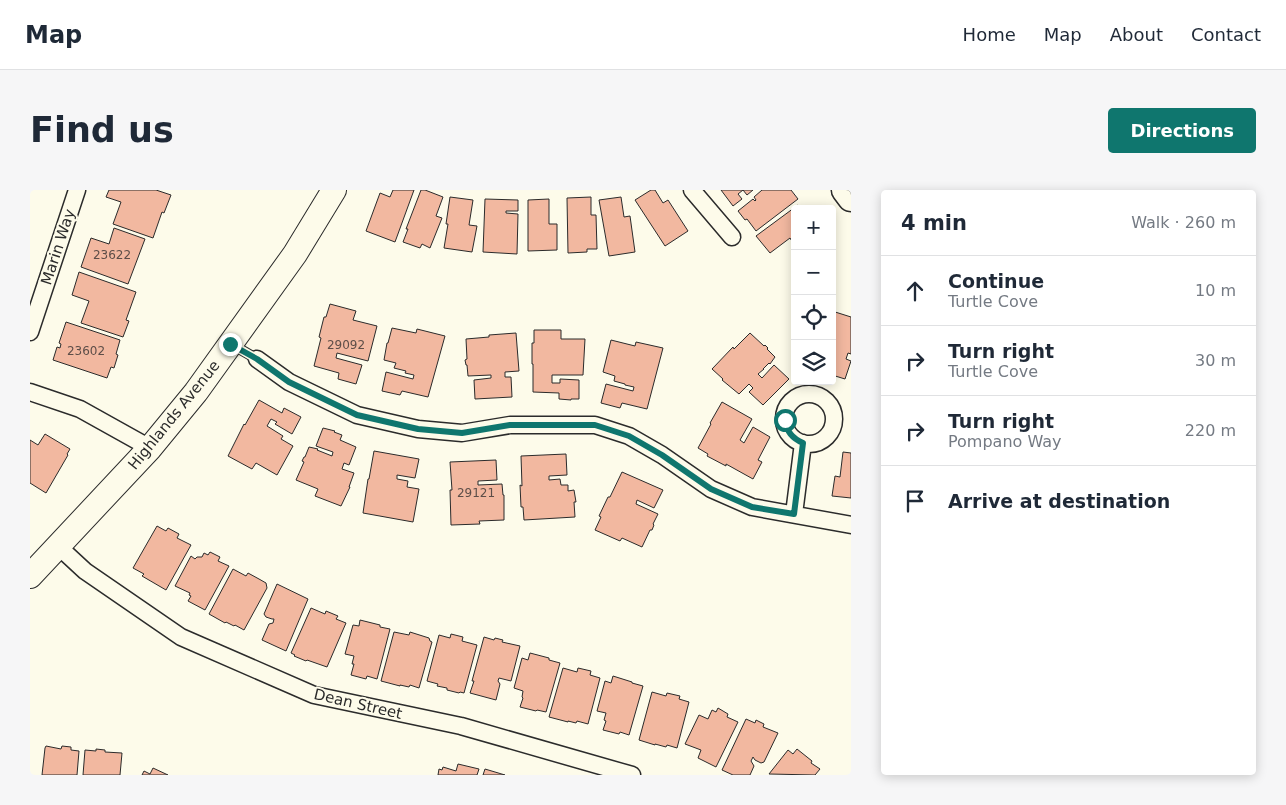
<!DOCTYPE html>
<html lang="en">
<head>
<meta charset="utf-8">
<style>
	body { margin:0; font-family:"DejaVu Sans",sans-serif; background:#f6f6f7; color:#1f2937 }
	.controls { position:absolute; right:15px; top:15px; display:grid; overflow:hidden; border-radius:5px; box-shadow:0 2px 12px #0003 }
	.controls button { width:45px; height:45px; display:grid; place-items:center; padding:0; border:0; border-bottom:1px solid #e0e1e3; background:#fff; color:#1f2937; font:25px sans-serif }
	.stop { position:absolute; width:15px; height:15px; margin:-11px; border:4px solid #0f766e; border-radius:50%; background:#fff }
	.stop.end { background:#0f766e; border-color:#fff; box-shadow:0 1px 5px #0008 }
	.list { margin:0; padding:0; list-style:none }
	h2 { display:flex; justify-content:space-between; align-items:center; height:65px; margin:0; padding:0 20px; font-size:21px }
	h2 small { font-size:16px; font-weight:400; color:#747a83 }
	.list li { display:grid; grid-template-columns:32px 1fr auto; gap:15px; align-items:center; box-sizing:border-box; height:70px; padding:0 20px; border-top:1px solid #e0e1e3 }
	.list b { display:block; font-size:19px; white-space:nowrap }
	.list p { margin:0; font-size:16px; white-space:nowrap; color:#747a83 }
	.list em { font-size:16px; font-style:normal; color:#747a83 }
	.icon { flex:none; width:28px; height:28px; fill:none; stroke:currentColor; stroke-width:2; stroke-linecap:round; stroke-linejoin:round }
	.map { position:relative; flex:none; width:821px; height:585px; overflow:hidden; border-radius:5px }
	header { display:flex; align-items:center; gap:30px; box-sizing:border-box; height:70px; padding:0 25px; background:#fff; border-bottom:1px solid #e0e1e3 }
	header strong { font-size:24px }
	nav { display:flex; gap:28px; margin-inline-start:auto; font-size:18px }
	.intro { display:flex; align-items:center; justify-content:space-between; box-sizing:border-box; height:120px; padding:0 30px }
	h1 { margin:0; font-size:35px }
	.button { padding:12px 22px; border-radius:5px; background:#0f766e; color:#fff; font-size:18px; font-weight:700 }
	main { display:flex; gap:30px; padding:0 30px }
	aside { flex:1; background:#fff; border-radius:5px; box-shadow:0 2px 12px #0003 }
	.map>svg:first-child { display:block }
</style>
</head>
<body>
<header>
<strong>Map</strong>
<nav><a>Home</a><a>Map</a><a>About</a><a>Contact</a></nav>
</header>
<div class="intro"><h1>Find us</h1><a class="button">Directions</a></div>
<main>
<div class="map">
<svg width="821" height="585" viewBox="0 0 821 585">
	<rect width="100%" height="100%" fill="#fdfbea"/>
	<path fill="#f2b8a0" stroke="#2b2b2b" d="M79,0H126L141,5L134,23L132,22L123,48L83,34L91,12L76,7Z
		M363,0H384L365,52L336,41L350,3L360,7Z
		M391,0H395L413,7L406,26L412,28L400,58L392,54L390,58L373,52L378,39H376Z
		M621,0H625L633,13L638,10L658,41L635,56L605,10Z
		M691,0H723L717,5L713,0L708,4L712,9L703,16Z
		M732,0H761L768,9L726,41L717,29L715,30L708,21L723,9L725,11L726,10L724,7Z
		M420,7L443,10L439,35L447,36L442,62L414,58L418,34H416Z
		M561,7V25H566L567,59H557V62L538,63L537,8Z
		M591,7L594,27L600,26L605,62L579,66L569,10Z
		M455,9L488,10V21H476V23L488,24L487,64L453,62Z
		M519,9V34H527V60L498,61V10Z
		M768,15L771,19H765V52L763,53L760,48L740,63L726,46Z
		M84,38L115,49L98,94L51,77L61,48L79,54Z
		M49,82L106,102L96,130L99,131L93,147L51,133L59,111L42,105Z
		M300,114L326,121L323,130L347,136L338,171L307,163L306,168L332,175L326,194L308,189L309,183L284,176L291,148L289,147L294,127H296Z
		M802,121L821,127V164L818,163L816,169L821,171L815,189L802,185V164L804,159L802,160Z
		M36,132L90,150L86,164L88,165L84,178L81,177L77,188L23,170L27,157L30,158L31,154L29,153Z
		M362,138L386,143L387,139L415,146L398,207L372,201L370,205L352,201L356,182L383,189L384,185L375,183L376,181L364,178L366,173L354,170L357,153H358Z
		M504,140H531V149H555L553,185H522V193H530V189L549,190V209H541V210L529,209V203L503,202V174H502V153H504Z
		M486,143L489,181L475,182V187H481L482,207L445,209L444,190L461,188V185L438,186L437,175H436L435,170L437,169L436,149L459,147V145Z
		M720,143L734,156L735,155L738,158L737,159L745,167L740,174L739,173L733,179H734L728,184L732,188L744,175L759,189L733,215L719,202L723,198L719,194L709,204L692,190L693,189L682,179L703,157L704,159Z
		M581,150L605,156L606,152L633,158L617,219L592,213L590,218L571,213L576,194L603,201L604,197L595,195V194L584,191L585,186L573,182Z
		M229,210L252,223L254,218L271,227L262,244L245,234L247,232L241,229L237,236L253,246L251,249L263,256L247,285L226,273L222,279L198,266L214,234L215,235Z
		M692,212L722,229L710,250L714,253L723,237L740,247L728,270L732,272L723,289L696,274V276L677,266L678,264L668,258L681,234L680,233Z
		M293,238L305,241L304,242L312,245L310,250L326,257L319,275L314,273L312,279L324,283L319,297H320L311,316L285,306L288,299L266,290L274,272L272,271L274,267H275L279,257L288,259L287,260L302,266L303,262L286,256Z
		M15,244L40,259L37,264L38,265L16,303L0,293V250L8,255Z
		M344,261L389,269L385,288L367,285V289L378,291L377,297L389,299L383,332L333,323L338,289H339Z
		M813,262L821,263V308L802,306L805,286L810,287Z
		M536,264L537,285L519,286V290L530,289L531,295H538V301L544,300L546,312H544L545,327L494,330L493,317H491L490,295L492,296L491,266Z
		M466,270L467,290L448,291V295L472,294L473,305H474V330L449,331L450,334L421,335L420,300H422L420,272Z
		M592,282L633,300L624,318L607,310L606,314L628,324L623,334L624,335L622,340H620L612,357L592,348L590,351L565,340L571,327L569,326L578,307H580Z
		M127,336L136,341L138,338L149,344L147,348L161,355L136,400L112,386L114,384L103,378Z
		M180,362L190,367L188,371L199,376L175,420L158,411L161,406L159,405L160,403L145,396L161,366L165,369L167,367H172L174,363L178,365Z
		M203,379L216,386L218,383L229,389L236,393L237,398L214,440L205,435L204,436L196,432L195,433L179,424Z
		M247,394L278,409L256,461L232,450L239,434L243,433L244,429H242L236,427L234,424Z
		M281,418L295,424L296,421L308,426L306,429L316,433L297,477L277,470L276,471L264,466L265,465L261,463Z
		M330,430L350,435V437L360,439L347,489L337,486L336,489L321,485L324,474H322L324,466L315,464L323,435L329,436Z
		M364,442L379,445L380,442L399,448L400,451L402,452L389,498L380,495L379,497L370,495V496L351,491Z
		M421,444L433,447L432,451L447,455L434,503L430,502L429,503L417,500V498L407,496L408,494L397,491L409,445L420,448Z
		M454,447L464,450L465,448L473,450L472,452L490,456L481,491L469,488L468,491L470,494L466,510L440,503L444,491H442Z
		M500,463L519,468V470L530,473L516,522L507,520L506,521L490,517L493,508L492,507L493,501L484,498L492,468L498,470Z
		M533,478L547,482L548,478L561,481L560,485L570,488L558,534L547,531L546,533L538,531V532L519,527Z
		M583,486L602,492V493L613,496L599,545L590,542L589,544L573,540L576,531L574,530L576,523L567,521L575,491L581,493Z
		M622,502L636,506L637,503L650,506L649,509L659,512L647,558L637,555L636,557L625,554V555L609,550Z
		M688,518L698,524L697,527L708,532L686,577L668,568L671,560L655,554L669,525L678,529L682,520L686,522Z
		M716,529L725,533L726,530L734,534L733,537L748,543L734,572L731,573L725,570L723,567L721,571L724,576L720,585H703L692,580Z
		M16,556L31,559L32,556L41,557V560L49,561L47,585H12L15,558Z
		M66,559L75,560V562L92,563L90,585H53L55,560L66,561Z
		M767,559L782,571L781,573L790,579L785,585L739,584L758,560L763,564Z
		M428,574L449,579L447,585H408L409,579L412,580L413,577L426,581Z
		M123,578L138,585H112L114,581L120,584Z
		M455,579L475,585H453Z"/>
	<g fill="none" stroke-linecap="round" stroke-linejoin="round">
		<g stroke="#2b2b2b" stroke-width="11">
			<path id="lane" d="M201,154L227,169"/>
		</g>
		<g stroke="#2b2b2b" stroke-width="19">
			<path id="street" d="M662,0L702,47
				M0,142L47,0
				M227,169L259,192L327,225L388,239L432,243L480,235H565L599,246L632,265L681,299L722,317L821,335
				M0,202L50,219L120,258
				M754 229a25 25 0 1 1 50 0a25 25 0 1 1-50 0Z
				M764,324L773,253
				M28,356L55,381L151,447L284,505L431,536L602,585"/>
		</g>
		<g stroke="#2b2b2b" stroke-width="26">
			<path id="secondary" d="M0,386L120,258L166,202L265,64L304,0"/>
		</g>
		<g stroke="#2b2b2b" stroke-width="29">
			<path id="primary" d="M815,0L821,8"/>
		</g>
		<use href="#lane" stroke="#fdfbea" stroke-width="9"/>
		<use href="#street" stroke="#fdfbea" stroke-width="16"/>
		<use href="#secondary" stroke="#fdfbea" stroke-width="24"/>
		<use href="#primary" stroke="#fdfbea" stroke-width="26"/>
	</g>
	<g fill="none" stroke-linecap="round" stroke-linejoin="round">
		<path stroke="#0f766e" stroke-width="6" d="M200,154L227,169L259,192L327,225L388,239L432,243L480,235H565L599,246L632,265L681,299L722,317L764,324L773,253C762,248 757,242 755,230"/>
	</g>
	<g text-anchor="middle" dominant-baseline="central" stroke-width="4" stroke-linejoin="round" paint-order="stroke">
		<g font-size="12" fill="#5d4e48">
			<text x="82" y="65">23622</text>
			<text x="316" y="155">29092</text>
			<text x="56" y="161">23602</text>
			<text x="446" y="303">29121</text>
		</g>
		<g font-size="15" fill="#2b2b2b" stroke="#fdfbea">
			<text transform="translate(28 57) rotate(-72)">Marin Way</text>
			<text transform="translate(144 225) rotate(-51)">Highlands Avenue</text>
			<text transform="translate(328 514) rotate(13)">Dean Street</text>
		</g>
	</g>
</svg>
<div class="controls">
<button>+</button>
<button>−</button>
<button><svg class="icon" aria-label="locate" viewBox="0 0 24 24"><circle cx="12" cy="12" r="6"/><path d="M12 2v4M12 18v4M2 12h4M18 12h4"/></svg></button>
<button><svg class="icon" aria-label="layers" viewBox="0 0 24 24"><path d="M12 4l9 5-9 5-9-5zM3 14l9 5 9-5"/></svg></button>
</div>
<div class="stop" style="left:755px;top:230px"></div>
<div class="stop end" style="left:200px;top:154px"></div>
</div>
<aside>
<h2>4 min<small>Walk · 260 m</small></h2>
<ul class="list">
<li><svg class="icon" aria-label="ahead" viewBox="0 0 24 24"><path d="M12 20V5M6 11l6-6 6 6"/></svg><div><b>Continue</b><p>Turtle Cove</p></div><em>10 m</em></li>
<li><svg class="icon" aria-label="right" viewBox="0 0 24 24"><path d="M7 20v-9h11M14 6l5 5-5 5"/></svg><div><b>Turn right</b><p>Turtle Cove</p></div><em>30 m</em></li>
<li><svg class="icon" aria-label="right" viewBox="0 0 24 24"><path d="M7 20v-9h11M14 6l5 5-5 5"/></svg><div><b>Turn right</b><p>Pompano Way</p></div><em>220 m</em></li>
<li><svg class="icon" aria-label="arrive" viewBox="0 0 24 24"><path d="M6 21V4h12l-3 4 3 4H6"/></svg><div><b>Arrive at destination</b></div></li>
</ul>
</aside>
</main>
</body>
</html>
